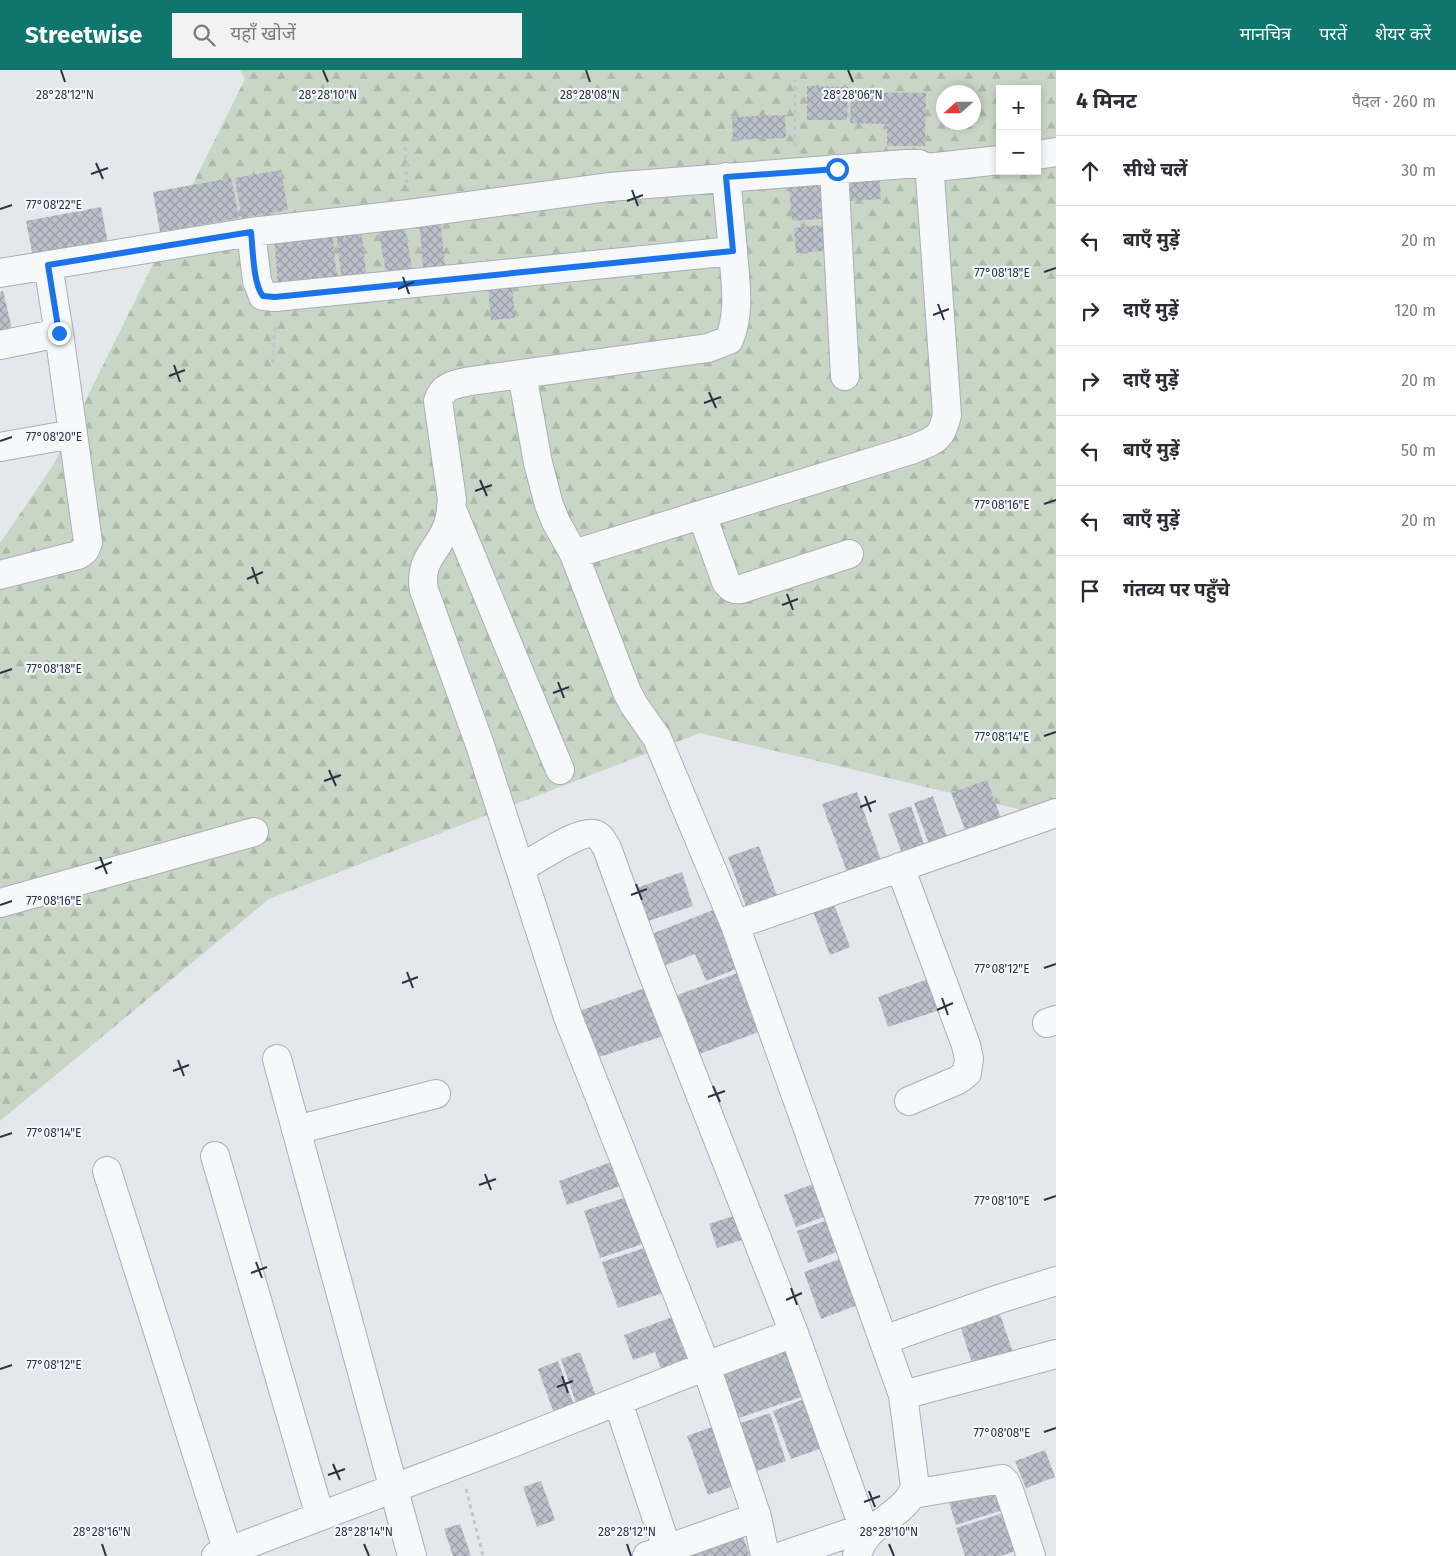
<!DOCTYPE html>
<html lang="hi">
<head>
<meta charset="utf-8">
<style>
	body { margin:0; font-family:"Fira Sans","Noto Sans Devanagari",sans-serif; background:#f2f2f3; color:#2b2b33 }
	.controls { position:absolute; right:15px; top:15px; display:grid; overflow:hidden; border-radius:0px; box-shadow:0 2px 8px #0003 }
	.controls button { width:45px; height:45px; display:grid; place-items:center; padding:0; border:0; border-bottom:1px solid #e1e1e2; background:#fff; color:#2b2b33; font:25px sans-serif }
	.compass { position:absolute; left:936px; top:15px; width:45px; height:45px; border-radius:50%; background:#fff; box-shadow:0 2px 8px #0003; rotate:249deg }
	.stop { position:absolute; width:15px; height:15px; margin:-11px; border:4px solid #1a73e8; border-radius:50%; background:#fff }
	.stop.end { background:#1a73e8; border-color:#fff; box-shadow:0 1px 5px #0008 }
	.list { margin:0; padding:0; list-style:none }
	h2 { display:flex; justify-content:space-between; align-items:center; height:65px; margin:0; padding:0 20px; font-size:21px }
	h2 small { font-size:16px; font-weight:400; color:#7c7c81 }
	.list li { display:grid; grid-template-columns:32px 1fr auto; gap:15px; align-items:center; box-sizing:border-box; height:70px; padding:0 20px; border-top:1px solid #e1e1e2 }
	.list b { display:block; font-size:19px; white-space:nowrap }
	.list em { font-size:16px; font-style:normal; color:#7c7c81 }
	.icon { flex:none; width:28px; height:28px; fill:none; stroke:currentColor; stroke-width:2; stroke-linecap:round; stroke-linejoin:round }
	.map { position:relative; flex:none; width:1056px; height:1486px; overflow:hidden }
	header { display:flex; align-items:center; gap:30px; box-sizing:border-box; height:70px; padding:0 25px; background:#0f766e; color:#fff }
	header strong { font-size:24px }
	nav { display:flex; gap:28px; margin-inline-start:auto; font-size:18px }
	.search { width:350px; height:45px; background:#f2f2f3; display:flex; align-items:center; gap:12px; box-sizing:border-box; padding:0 18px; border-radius:0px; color:#7c7c81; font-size:19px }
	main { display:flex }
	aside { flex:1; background:#fff }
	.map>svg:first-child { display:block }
</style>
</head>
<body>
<header>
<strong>Streetwise</strong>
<div class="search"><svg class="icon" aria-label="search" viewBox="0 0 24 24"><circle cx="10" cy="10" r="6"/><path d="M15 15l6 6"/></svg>यहाँ खोजें</div>
<nav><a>मानचित्र</a><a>परतें</a><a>शेयर करें</a></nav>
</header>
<main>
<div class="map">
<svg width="1056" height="1486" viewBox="0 0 1056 1486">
	<defs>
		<pattern id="forest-firs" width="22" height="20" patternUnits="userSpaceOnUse" patternTransform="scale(1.25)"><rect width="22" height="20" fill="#c9d6c5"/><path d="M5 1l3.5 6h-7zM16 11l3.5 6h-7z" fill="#adb8ab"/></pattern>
		<pattern id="building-cross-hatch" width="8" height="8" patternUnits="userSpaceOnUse" patternTransform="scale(1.25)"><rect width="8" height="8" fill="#bbc0ca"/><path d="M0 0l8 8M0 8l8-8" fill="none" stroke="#989da6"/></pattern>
	</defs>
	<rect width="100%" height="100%" fill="#e4e7ec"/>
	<path fill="url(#forest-firs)" fill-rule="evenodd" d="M240,0H1056V748L700,663L269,829L0,1051V473L54,394L245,9ZM1000,19H1037V101H1000ZM944,22H974V52H944Z"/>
	<path fill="url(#building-cross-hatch)" d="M807,16L848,17L847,50H807Z
		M851,22L926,23L925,76H887V54L850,53Z
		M785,45L786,68L733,70L732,47Z
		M281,100L288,140L242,148L235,108Z
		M879,103L881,129L850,131L848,106Z
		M231,108L239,148L160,162L153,122Z
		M830,111L833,148L792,151L789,114Z
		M101,137L108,173L33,187L26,151Z
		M440,147L445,197L423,198L419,148Z
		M404,154L413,203L387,207L378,159Z
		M833,154L836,180L796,183L794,158Z
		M361,158L367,210L342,213L336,161Z
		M332,161L337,210L278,215L274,167Z
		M512,214L515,248L491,250L488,215Z
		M3,221L12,259L0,262V222Z
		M987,710L1001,748L966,762L951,723Z
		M857,722L881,790L847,802L822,734Z
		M933,726L947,767L929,774L914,733Z
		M911,736L925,777L902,784L888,744Z
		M759,776L779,831L748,842L728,787Z
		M682,802L693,836L639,854L628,821Z
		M831,826L850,877L830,885L810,834Z
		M721,837L744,896L706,911L695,884L658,898L646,866Z
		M746,900L767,959L694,986L672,927Z
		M931,908L943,939L888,957L878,927Z
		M651,916L667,965L596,988L576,942Z
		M614,1091L623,1115L567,1135L559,1111Z
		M821,1111L832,1144L796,1157L784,1125Z
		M633,1125L649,1172L600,1188L584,1141Z
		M745,1142L754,1166L717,1178L709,1154Z
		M833,1148L844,1179L808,1193L797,1161Z
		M656,1174L672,1220L618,1238L602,1192Z
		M848,1186L865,1232L821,1249L804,1202Z
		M997,1236L1015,1288L975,1302L958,1249Z
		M675,1246L693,1297L664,1308L655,1282L633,1290L624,1265Z
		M791,1276L807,1325L736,1349L720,1300Z
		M580,1282L597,1329L577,1336L561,1289Z
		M558,1291L575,1338L555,1346L538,1299Z
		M807,1328L825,1377L791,1389L773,1341Z
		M770,1343L786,1391L754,1402L738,1354Z
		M720,1354L742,1413L708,1425L687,1366Z
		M1045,1380L1055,1407L1026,1418L1015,1391Z
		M541,1411L555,1450L537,1457L523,1417Z
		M1002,1415L1009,1438L956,1455L949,1432Z
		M1013,1440L1025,1478L1001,1486H965L956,1458Z
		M460,1454L471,1486H453L444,1459Z
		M743,1466L750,1486H687Z"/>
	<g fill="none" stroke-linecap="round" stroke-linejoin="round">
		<g stroke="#a9aeb7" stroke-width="30">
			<path id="minor" d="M1037,85L1056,82
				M927,98L1000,90
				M834,99L845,306
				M251,162L257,211L263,226L275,227L733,181L726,107
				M733,181C735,210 741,242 729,270L708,278L471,311C456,314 443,315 438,331L452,430C451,438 451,446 448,454C440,480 418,488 424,520L480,675L568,947L706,1296L757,1447L764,1481L769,1486
				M0,203L251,162L409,144L609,117L906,94H919L927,98L930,106L947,345C941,370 936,369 914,379L574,484
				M0,275L59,263
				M522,304L538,393L549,435L556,452L574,484L627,622L634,635L657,668L735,855L903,1325L915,1417C905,1447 863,1453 857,1486
				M0,377L73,364
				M451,437L560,700
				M702,445L726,512C731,518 733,520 741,519L849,484
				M0,505L78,485L85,480L88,472L59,263L48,195
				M900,797L966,975L969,989L967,1003L958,1010L909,1031
				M520,798C537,790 578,760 594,764C601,766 603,772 607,778L651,899L794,1263L866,1465
				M0,833L254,762
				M735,855L1056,743
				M1047,953L1056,950
				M277,989L412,1486
				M296,1060L436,1024
				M215,1086L320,1446
				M107,1101L228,1482
				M884,1270L999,1229L1056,1211
				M903,1325L1056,1284
				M618,1332L667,1479
				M913,1424L1002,1409L1006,1413L1010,1423L1031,1486
				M216,1486L502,1377L706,1296L794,1263
				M647,1486L757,1447
				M782,1486L864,1458"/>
		</g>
		<path stroke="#c2c5cb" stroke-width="3" stroke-dasharray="4 4" stroke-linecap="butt" d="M795,76V10
			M405,77L407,117
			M273,293L275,254
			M466,1419L483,1486"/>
		<use href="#minor" stroke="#f7f8fa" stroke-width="28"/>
	</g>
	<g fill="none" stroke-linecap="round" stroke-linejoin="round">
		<path stroke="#1a73e8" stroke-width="6" d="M59,263L48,195L251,162C253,179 253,214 263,226L275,227L733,181L726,107L837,99"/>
	</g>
	<path fill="none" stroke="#2b3445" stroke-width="2" d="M61,0L65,12M323,0L328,12M586,0L590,12M848,0L853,12M96,93L103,109M91,104L108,98M632,120L638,136M627,131L643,125M0,139L12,135M1044,202L1056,198M403,207L409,224M398,219L414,212M938,234L944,250M933,245L949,239M174,295L180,312M169,306L185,300M709,322L716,338M704,333L721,327M0,371L12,367M480,410L487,426M475,421L492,415M1044,434L1056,430M252,497L258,514M247,509L263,502M787,524L793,540M782,535L798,529M0,603L12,599M558,612L564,628M553,623L569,617M1044,666L1056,662M329,700L336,716M324,711L341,705M865,726L871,742M860,737L876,731M100,787L107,804M95,799L112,792M636,814L642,830M631,825L647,819M0,835L12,831M1044,898L1056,894M407,902L413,918M402,913L418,907M942,928L948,945M937,940L953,933M178,990L184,1006M173,1001L189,995M713,1016L720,1032M708,1027L725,1021M0,1067L12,1063M485,1104L491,1120M479,1115L496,1109M1044,1130L1056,1126M256,1192L262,1208M251,1203L267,1197M791,1218L797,1235M786,1230L802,1223M0,1299L12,1295M562,1306L568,1323M557,1317L573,1311M1044,1362L1056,1358M333,1394L340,1410M328,1405L345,1399M869,1421L875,1437M864,1432L880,1426M102,1474L106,1486M364,1474L369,1486M627,1474L631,1486M889,1474L894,1486"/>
	<g font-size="12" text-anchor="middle" fill="#2b3445" stroke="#f4f6f9" stroke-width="4.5" stroke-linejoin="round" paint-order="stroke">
		<text x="65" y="29">28°28'12"N</text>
		<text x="328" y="29">28°28'10"N</text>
		<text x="590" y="29">28°28'08"N</text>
		<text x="853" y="29">28°28'06"N</text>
		<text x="54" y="139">77°08'22"E</text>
		<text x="1002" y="207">77°08'18"E</text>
		<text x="54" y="371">77°08'20"E</text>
		<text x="1002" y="439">77°08'16"E</text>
		<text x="54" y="603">77°08'18"E</text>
		<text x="1002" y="671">77°08'14"E</text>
		<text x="54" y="835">77°08'16"E</text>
		<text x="1002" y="903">77°08'12"E</text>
		<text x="54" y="1067">77°08'14"E</text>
		<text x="1002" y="1135">77°08'10"E</text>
		<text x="54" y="1299">77°08'12"E</text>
		<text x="1002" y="1367">77°08'08"E</text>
		<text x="102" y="1466">28°28'16"N</text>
		<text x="364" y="1466">28°28'14"N</text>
		<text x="627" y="1466">28°28'12"N</text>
		<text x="889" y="1466">28°28'10"N</text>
	</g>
</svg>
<div class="controls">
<button>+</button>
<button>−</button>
</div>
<svg class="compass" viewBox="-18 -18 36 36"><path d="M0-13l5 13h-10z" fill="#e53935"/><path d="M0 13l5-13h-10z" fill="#7c7c81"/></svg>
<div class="stop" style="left:837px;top:99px"></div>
<div class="stop end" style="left:59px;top:263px"></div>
</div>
<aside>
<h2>4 मिनट<small>पैदल · 260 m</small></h2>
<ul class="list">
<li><svg class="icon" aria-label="ahead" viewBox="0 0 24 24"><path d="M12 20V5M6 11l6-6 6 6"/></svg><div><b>सीधे चलें</b></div><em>30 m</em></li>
<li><svg class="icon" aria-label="left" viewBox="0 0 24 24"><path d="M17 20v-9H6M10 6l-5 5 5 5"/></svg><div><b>बाएँ मुड़ें</b></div><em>20 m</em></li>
<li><svg class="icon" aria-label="right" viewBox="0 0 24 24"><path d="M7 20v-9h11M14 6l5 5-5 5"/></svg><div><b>दाएँ मुड़ें</b></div><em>120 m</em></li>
<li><svg class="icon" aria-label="right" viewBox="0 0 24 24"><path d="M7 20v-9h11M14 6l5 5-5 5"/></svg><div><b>दाएँ मुड़ें</b></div><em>20 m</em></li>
<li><svg class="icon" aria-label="left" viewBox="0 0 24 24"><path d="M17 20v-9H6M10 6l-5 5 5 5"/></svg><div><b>बाएँ मुड़ें</b></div><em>50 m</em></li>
<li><svg class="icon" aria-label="left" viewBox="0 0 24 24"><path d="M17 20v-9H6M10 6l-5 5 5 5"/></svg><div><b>बाएँ मुड़ें</b></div><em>20 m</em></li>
<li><svg class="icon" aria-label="arrive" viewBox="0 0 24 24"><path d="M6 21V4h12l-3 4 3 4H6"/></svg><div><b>गंतव्य पर पहुँचे</b></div></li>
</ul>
</aside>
</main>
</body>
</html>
